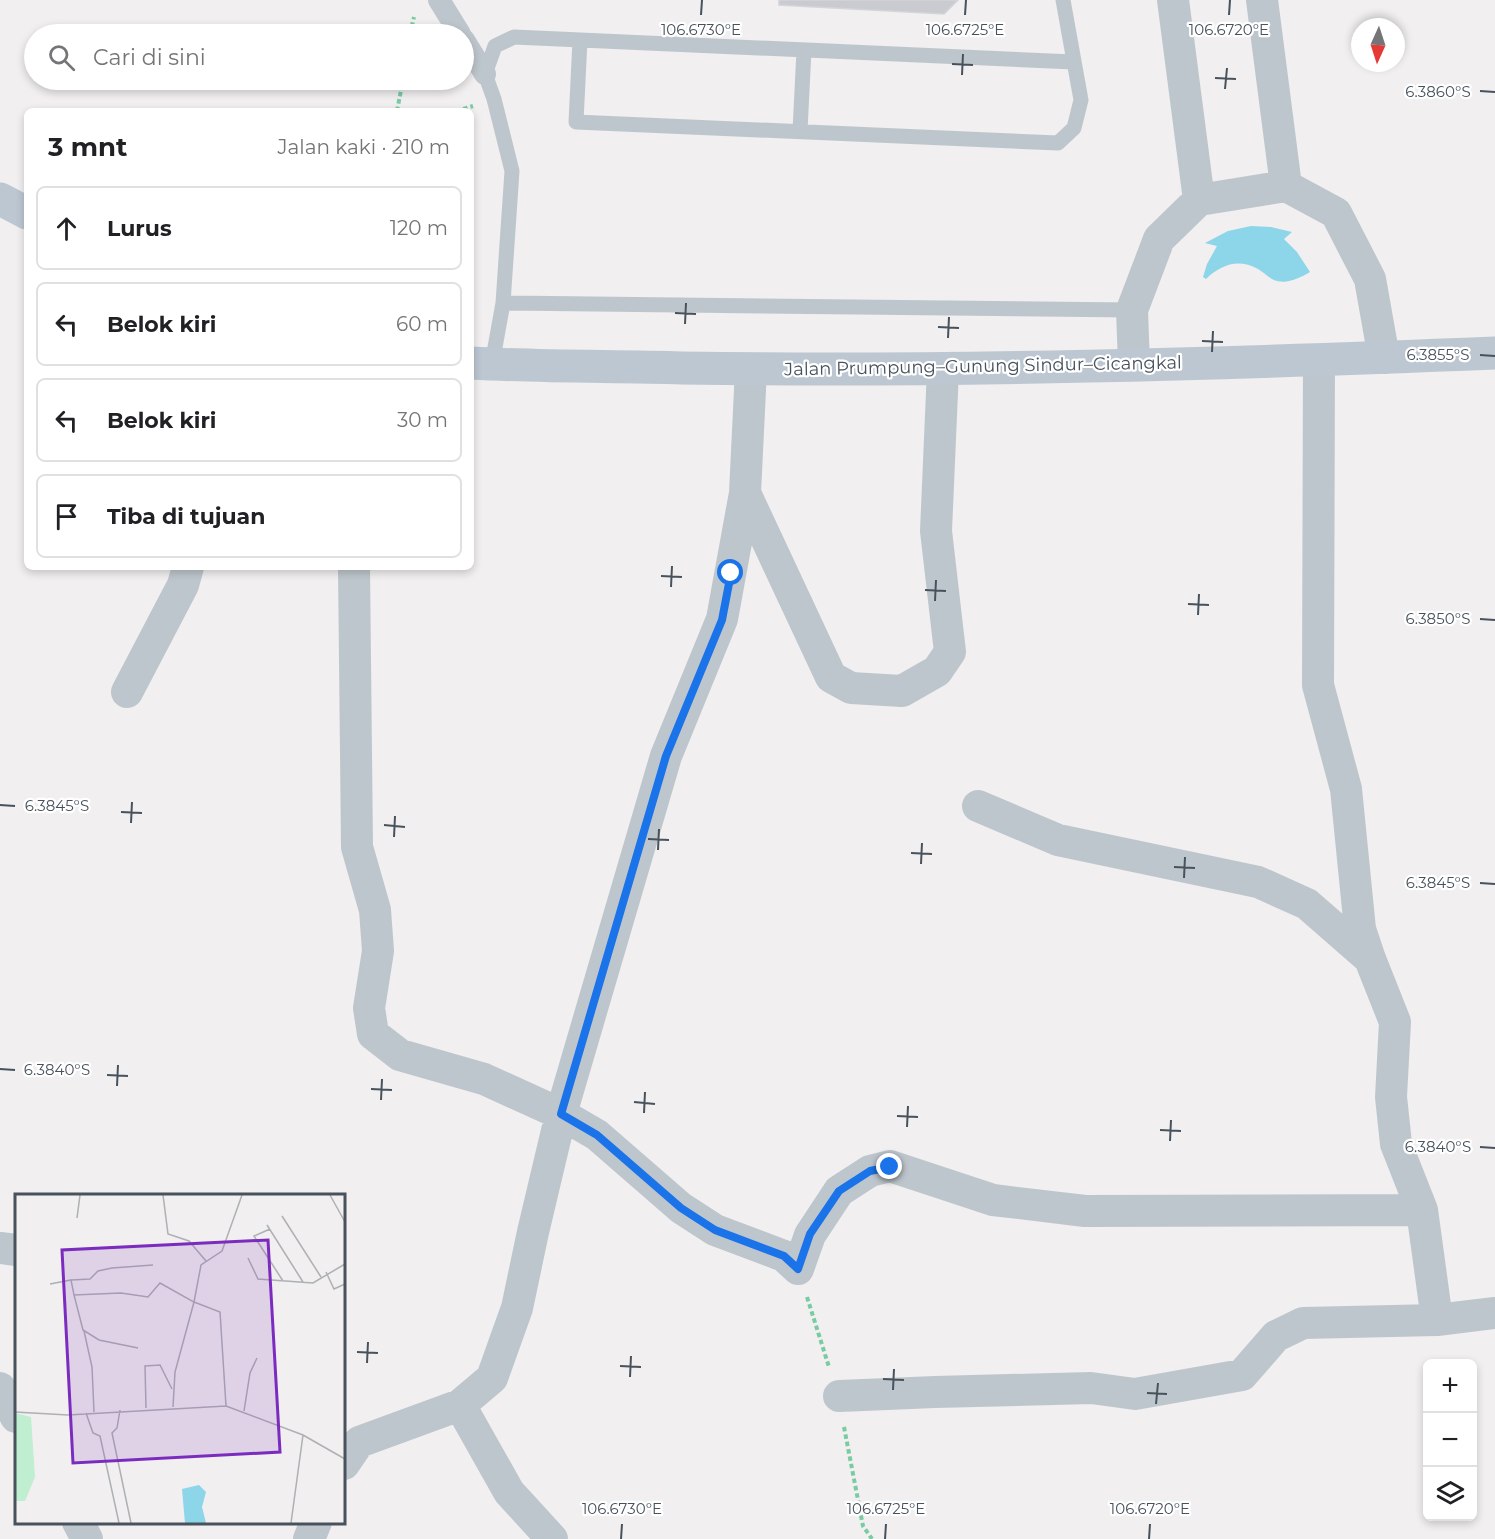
<!DOCTYPE html>
<html lang="id">
<head>
<meta charset="utf-8">
<style>
	body { margin:0; font-family:Montserrat,sans-serif; background:#f2f2f2; color:#202124 }
	.controls { position:absolute; right:18px; bottom:18px; display:grid; overflow:hidden; border-radius:9px; box-shadow:0 3px 9px #0003 }
	.controls button { width:54px; height:54px; display:grid; place-items:center; padding:0; border:0; border-bottom:2px solid #e0e0e0; background:#fff; color:#202124; font:30px sans-serif }
	.compass { position:absolute; left:1351px; top:18px; width:54px; height:54px; border-radius:50%; background:#fff; box-shadow:0 3px 9px #0003; rotate:183deg }
	.stop { position:absolute; width:18px; height:18px; margin:-14px; border:4px solid #1a73e8; border-radius:50%; background:#fff }
	.stop.end { background:#1a73e8; border-color:#fff; box-shadow:0 2px 6px #0008 }
	.list { margin:0; padding:0; list-style:none }
	h2 { display:flex; justify-content:space-between; align-items:center; height:78px; margin:0; padding:0 24px; font-size:26px }
	h2 small { font-size:20px; font-weight:400; color:#757577 }
	.list li { display:grid; grid-template-columns:39px 1fr auto; gap:18px; align-items:center; box-sizing:border-box; height:84px; margin:0 12px 12px; padding:0 12px; border:2px solid #e0e0e0; border-radius:9px }
	.list b { display:block; font-size:22px; white-space:nowrap }
	.list em { font-size:20px; font-style:normal; color:#757577 }
	.icon { flex:none; width:33px; height:33px; fill:none; stroke:currentColor; stroke-width:2; stroke-linecap:round; stroke-linejoin:round }
	.map { position:relative; flex:none; width:1495px; height:1539px; overflow:hidden }
	.search { position:absolute; background:#fff; box-shadow:0 3px 9px #0003; left:24px; top:24px; width:450px; height:66px; display:flex; align-items:center; gap:15px; box-sizing:border-box; padding:0 21px; border-radius:33px; color:#757577; font-size:22px }
	.panel { position:absolute; background:#fff; box-shadow:0 3px 9px #0003; left:24px; top:108px; width:450px; height:462px; border-radius:9px }
	.map>svg:first-child { display:block }
</style>
</head>
<body>
<div class="map">
<svg width="1495" height="1539" viewBox="0 0 1495 1539">
	<rect width="100%" height="100%" fill="#f1efef"/>
	<path fill="#8dd5e9" d="M1251,226L1271,227L1292,232L1284,239L1297,252L1310,272C1300,278 1286,285 1274,280C1268,277 1263,272 1258,269C1238,258 1221,265 1206,279L1203,277L1207,264L1217,246L1205,243L1228,231Z"/>
	<path fill="#c9cbd1" stroke="#d3d5da" stroke-width="1.5" d="M779,0H958L944,14L779,5Z"/>
	<g fill="none" stroke-linecap="round" stroke-linejoin="round">
		<path stroke="#78cba3" stroke-width="4" stroke-dasharray="4.5 3" stroke-linecap="butt" d="M410,34L414,17
			M397,111L403,80
			M456,111L473,106
			M807,1297L829,1367
			M844,1427L863,1526L872,1539"/>
		<path stroke="#bec6cd" stroke-width="15" d="M580,40L576,122L1058,143L1074,128L1081,100L1063,0
			M800,131L804,50
			M503,303L1132,310
			M492,364L503,303L512,171L494,99L485,74L495,46L514,37L1074,62"/>
		<path stroke="#bec6cd" stroke-width="22" d="M439,0L460,34
			M464,40L485,74"/>
		<path stroke="#bec6cd" stroke-width="32" d="M1262,0L1286,186L1336,213L1370,279L1384,358
			M1199,200L1286,186
			M1319,360L1318,685L1346,789L1360,929L1370,959
			M1134,365L1132,310L1159,239L1199,200L1173,0
			M751,369L745,493L722,619L666,756L561,1114L597,1135L681,1208L715,1230L784,1256L798,1269L810,1235L839,1191L870,1171L890,1166L993,1200L1085,1211L1422,1210L1437,1320L1495,1313
			M745,493L831,677L851,688L902,691L937,671L950,652L936,531L943,369
			M127,692L183,585L188,567
			M978,806L1058,840L1258,882L1307,904L1370,959L1395,1022L1391,1097L1396,1144L1422,1210
			M0,1248L16,1250
			M0,1388L16,1417
			M839,1396L935,1392L1091,1388L1135,1394L1242,1375L1276,1336L1303,1323L1437,1320
			M460,1405L509,1492L552,1539
			M344,1464L359,1442L460,1405L492,1378L517,1308L533,1232L561,1114L484,1079L400,1055L373,1034L369,1008L378,951L375,910L357,847L354,567
			M78,1522L87,1539
			M309,1539L316,1522"/>
		<path stroke="#bdc7d2" stroke-width="33" d="M0,199L27,213
			M471,363C541,367 612,366 682,368C953,372 1224,364 1495,353"/>
	</g>
	<g fill="none" stroke-linecap="round" stroke-linejoin="round">
		<path stroke="#1a73e8" stroke-width="8" d="M731,573L722,620L666,756L561,1114L597,1135L681,1208L715,1230L784,1256L798,1269L810,1234L839,1191L870,1171L890,1167"/>
	</g>
	<path fill="none" stroke="#48525c" stroke-width="2" d="M701,15L702,0M965,15L966,0M1229,15L1230,0M952,64L973,65M962,75L963,54M1215,78L1236,79M1225,89L1227,68M1480,91L1495,92M675,313L696,314M685,324L686,303M938,327L959,328M948,338L949,317M1202,341L1223,342M1212,352L1213,331M1480,355L1495,356M661,576L682,577M671,587L672,566M925,590L946,591M935,601L936,580M1188,604L1209,605M1198,615L1199,594M1480,619L1495,620M0,805L15,806M121,812L142,813M131,823L132,802M384,825L405,827M394,837L395,816M648,839L669,840M658,850L659,829M911,853L932,854M921,864L922,843M1174,867L1195,868M1184,878L1185,857M1480,883L1495,884M0,1069L15,1070M107,1075L128,1076M117,1086L118,1065M371,1089L392,1090M381,1100L382,1079M634,1102L655,1104M644,1113L645,1092M897,1116L918,1117M907,1127L908,1106M1160,1130L1181,1131M1170,1141L1171,1120M1480,1147L1495,1148M357,1352L378,1353M367,1363L368,1342M620,1366L641,1367M630,1377L631,1356M883,1379L904,1380M893,1390L894,1369M1147,1393L1167,1394M1156,1404L1158,1383M621,1539L622,1524M885,1539L886,1524M1149,1539L1150,1524"/>
	<g text-anchor="middle" dominant-baseline="central" stroke-width="4.5" stroke-linejoin="round" paint-order="stroke">
		<g font-size="18" fill="#48525c" stroke="#fff">
			<text transform="translate(983 366) rotate(-1)">Jalan Prumpung–Gunung Sindur–Cicangkal</text>
		</g>
	</g>
	<g transform="translate(15 1194)">
		<rect width="330" height="330" fill="#f1efef"/>
		<path d="M0,219L16,223L20,283L10,307H0Z" fill="#bfeed1"/>
		<path d="M184,291L191,298L187,313L191,329H170L167,295Z" fill="#8dd5e9"/>
		<path fill="none" stroke="#adb0b4" stroke-width="1.5" d="M148,1L153,40L174,47L191,67M315,1L330,28M267,22L306,83M62,24L65,1M252,31L288,88M255,35L239,42L268,87M233,64L243,85L298,89L330,70M311,78L319,95L330,90M56,86L75,85L83,77L97,74L138,71M35,90L56,86L59,101L106,99L133,103L145,89L179,108L160,178L158,213M59,101L68,136L84,146L123,154M69,137L77,173L79,218M211,212L205,118L179,108L186,71L207,57L227,1M131,214L130,172L145,171L157,195M105,216L102,234L97,239L116,329M229,217L235,179L242,164M0,218L53,221L211,212L288,241L330,265M71,219L78,239L85,242L104,329M276,329L288,241"/>
		<path fill="#7b2cbf" fill-opacity="0.15" stroke="#7b2cbf" stroke-width="3" d="M253,46L265,258L58,269L47,56Z"/>
		<rect width="330" height="330" fill="none" stroke="#48525c" stroke-width="3"/>
	</g>
	<g font-size="15" text-anchor="middle" fill="#48525c" stroke="#fff" stroke-width="4.5" stroke-linejoin="round" paint-order="stroke">
		<text x="701" y="35">106.6730°E</text>
		<text x="965" y="35">106.6725°E</text>
		<text x="1229" y="35">106.6720°E</text>
		<text x="1438" y="97">6.3860°S</text>
		<text x="1438" y="360">6.3855°S</text>
		<text x="1438" y="624">6.3850°S</text>
		<text x="57" y="811">6.3845°S</text>
		<text x="1438" y="888">6.3845°S</text>
		<text x="57" y="1075">6.3840°S</text>
		<text x="1438" y="1152">6.3840°S</text>
		<text x="622" y="1514">106.6730°E</text>
		<text x="886" y="1514">106.6725°E</text>
		<text x="1150" y="1514">106.6720°E</text>
	</g>
</svg>
<div class="controls">
<button>+</button>
<button>−</button>
<button><svg class="icon" aria-label="layers" viewBox="0 0 24 24"><path d="M12 4l9 5-9 5-9-5zM3 14l9 5 9-5"/></svg></button>
</div>
<svg class="compass" viewBox="-18 -18 36 36"><path d="M0-13l5 13h-10z" fill="#e53935"/><path d="M0 13l5-13h-10z" fill="#757577"/></svg>
<div class="stop" style="left:731px;top:573px"></div>
<div class="stop end" style="left:890px;top:1167px"></div>
<div class="search"><svg class="icon" aria-label="search" viewBox="0 0 24 24"><circle cx="10" cy="10" r="6"/><path d="M15 15l6 6"/></svg>Cari di sini</div>
<section class="panel">
<h2>3 mnt<small>Jalan kaki · 210 m</small></h2>
<ul class="list">
<li><svg class="icon" aria-label="ahead" viewBox="0 0 24 24"><path d="M12 20V5M6 11l6-6 6 6"/></svg><div><b>Lurus</b></div><em>120 m</em></li>
<li><svg class="icon" aria-label="left" viewBox="0 0 24 24"><path d="M17 20v-9H6M10 6l-5 5 5 5"/></svg><div><b>Belok kiri</b></div><em>60 m</em></li>
<li><svg class="icon" aria-label="left" viewBox="0 0 24 24"><path d="M17 20v-9H6M10 6l-5 5 5 5"/></svg><div><b>Belok kiri</b></div><em>30 m</em></li>
<li><svg class="icon" aria-label="arrive" viewBox="0 0 24 24"><path d="M6 21V4h12l-3 4 3 4H6"/></svg><div><b>Tiba di tujuan</b></div></li>
</ul>
</section>
</div>
</body>
</html>
